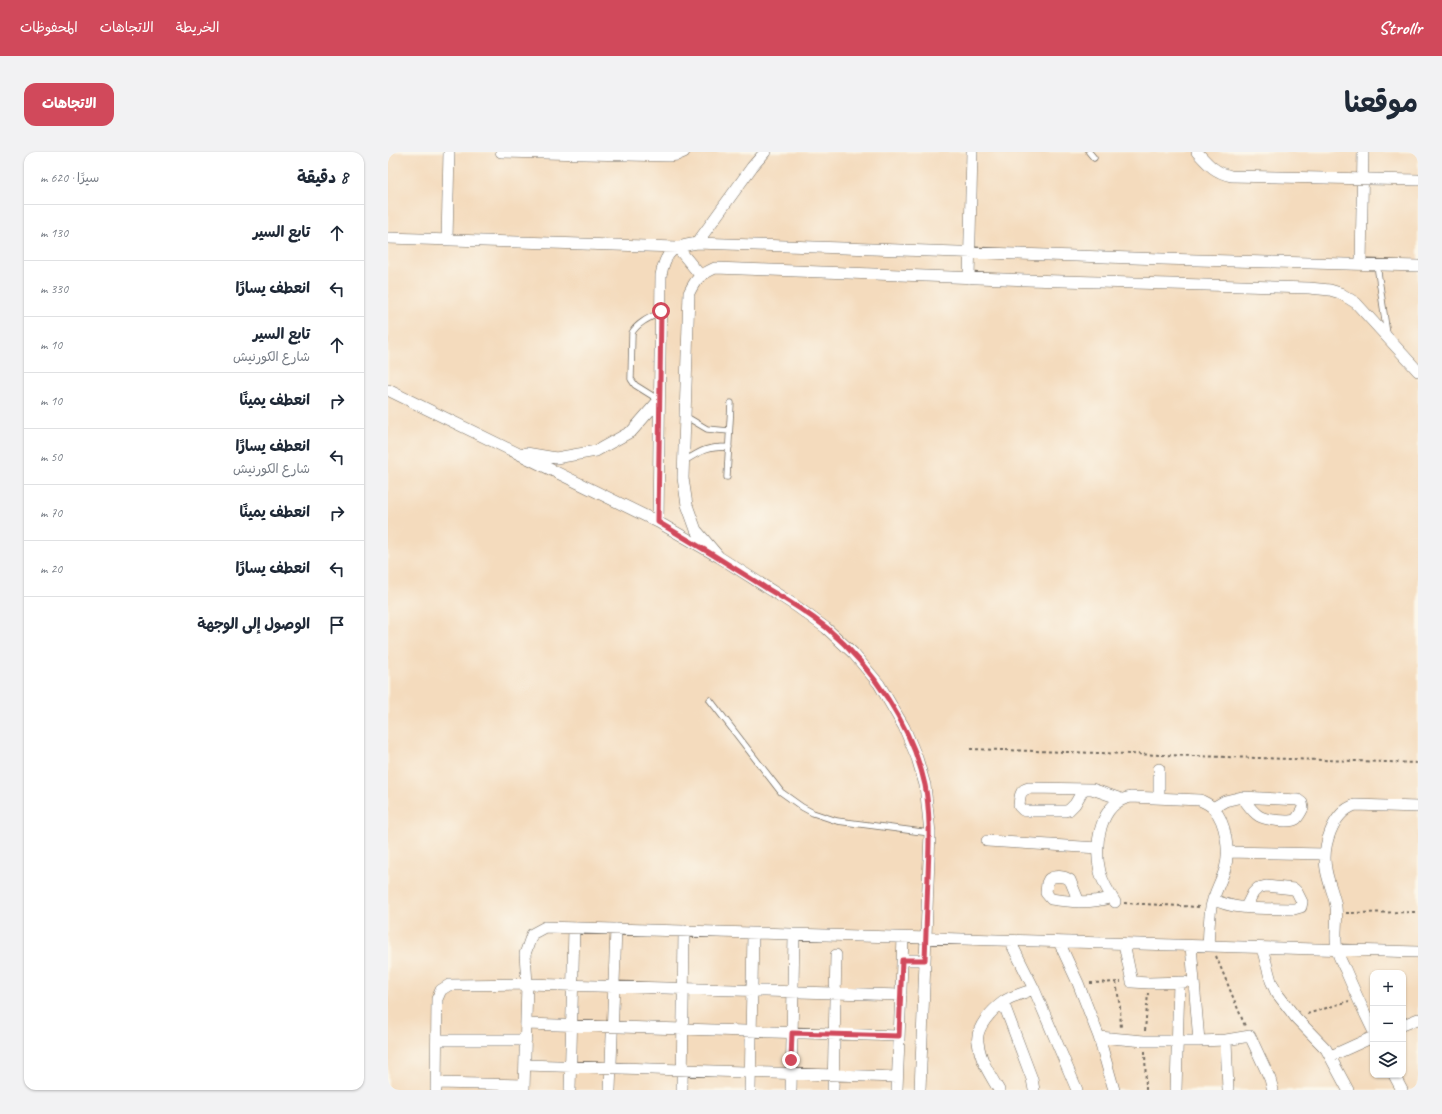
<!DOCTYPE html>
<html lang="ar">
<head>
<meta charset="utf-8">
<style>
	body { margin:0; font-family:Caveat,"Playpen Sans Arabic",sans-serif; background:#f2f2f3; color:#1f2937; direction:rtl }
	.controls { position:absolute; right:12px; bottom:12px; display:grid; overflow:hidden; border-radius:8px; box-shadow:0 1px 3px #0004 }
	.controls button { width:36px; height:36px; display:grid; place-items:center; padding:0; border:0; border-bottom:1px solid #e0e1e3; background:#fff; color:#1f2937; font:20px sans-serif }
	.stop { position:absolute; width:12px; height:12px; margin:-9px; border:3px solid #d1495b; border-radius:50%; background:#fff }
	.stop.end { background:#d1495b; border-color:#fff; box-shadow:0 1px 4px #0008 }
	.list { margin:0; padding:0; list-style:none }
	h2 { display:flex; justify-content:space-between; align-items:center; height:52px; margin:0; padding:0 16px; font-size:17px }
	h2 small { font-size:13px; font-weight:400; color:#747a83 }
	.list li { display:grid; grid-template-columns:26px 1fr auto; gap:12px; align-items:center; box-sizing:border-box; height:56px; padding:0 16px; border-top:1px solid #e0e1e3 }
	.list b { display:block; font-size:15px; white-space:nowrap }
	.list p { margin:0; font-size:13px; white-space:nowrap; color:#747a83 }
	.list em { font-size:13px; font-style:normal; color:#747a83 }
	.icon { flex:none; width:22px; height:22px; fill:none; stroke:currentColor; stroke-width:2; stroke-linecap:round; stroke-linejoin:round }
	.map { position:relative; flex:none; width:1030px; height:938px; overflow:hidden; direction:ltr; border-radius:12px }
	header { display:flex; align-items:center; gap:24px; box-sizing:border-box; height:56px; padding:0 20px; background:#d1495b; color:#fff }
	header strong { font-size:19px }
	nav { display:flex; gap:22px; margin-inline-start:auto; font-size:14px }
	.intro { display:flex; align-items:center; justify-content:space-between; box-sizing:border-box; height:96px; padding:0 24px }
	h1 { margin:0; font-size:28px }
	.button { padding:10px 18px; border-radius:12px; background:#d1495b; color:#fff; font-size:14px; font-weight:700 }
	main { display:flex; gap:24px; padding:0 24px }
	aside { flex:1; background:#fff; border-radius:12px; box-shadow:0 1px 3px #0004 }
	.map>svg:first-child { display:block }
</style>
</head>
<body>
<header>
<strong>Strollr</strong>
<nav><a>الخريطة</a><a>الاتجاهات</a><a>المحفوظات</a></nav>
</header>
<div class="intro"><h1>موقعنا</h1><a class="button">الاتجاهات</a></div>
<main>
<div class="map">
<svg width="1030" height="938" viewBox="0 0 1030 938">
	<rect width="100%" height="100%" fill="#fbf7ec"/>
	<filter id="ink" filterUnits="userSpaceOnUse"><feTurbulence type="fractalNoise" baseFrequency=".025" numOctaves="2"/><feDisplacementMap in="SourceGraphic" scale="8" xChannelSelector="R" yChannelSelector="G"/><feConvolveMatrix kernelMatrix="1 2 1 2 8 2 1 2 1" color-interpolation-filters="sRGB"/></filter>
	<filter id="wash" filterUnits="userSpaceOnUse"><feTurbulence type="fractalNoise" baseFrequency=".012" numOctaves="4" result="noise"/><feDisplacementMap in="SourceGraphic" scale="16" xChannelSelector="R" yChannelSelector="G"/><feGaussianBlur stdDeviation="0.9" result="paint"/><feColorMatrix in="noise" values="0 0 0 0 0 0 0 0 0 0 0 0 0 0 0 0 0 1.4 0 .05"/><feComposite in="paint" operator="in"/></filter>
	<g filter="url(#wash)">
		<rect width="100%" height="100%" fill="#f4dbbd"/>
	</g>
	<g filter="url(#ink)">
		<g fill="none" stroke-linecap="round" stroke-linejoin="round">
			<g stroke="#71695e" stroke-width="7">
				<path id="service" d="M701,0L706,6
					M989,113L999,182
					M271,248L247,233L243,227L244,181C249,171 263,165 273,160
					M297,264L319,277L341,279
					M295,310C314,298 318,295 341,295
					M339,325L343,251
					M322,548L393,640L414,655L425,661L449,669L542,681"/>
			</g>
			<g stroke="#71695e" stroke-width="12">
				<path id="minor" d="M113,0L281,4L289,3L296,0
					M809,0C820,12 826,20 843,24L1030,28
					M0,86L289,95L312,123
					M59,88L61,0
					M309,91L364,15L377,0
					M973,112L975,0
					M581,126L584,0
					M0,238L270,370L331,405L408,454L438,476L465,501L491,532L516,575L529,606L537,633L542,681L532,938
					M138,301L168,306L208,299L244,279L271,248
					M270,370L273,123C278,97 286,95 309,91L774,107L1030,114
					M331,405L308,378L299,353L295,326L301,141C308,126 312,123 327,116L639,128L921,136L942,138L952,141L968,151L1030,219
					M695,638L687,652L681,658L677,659H637L635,658L631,654C632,645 631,638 641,636L704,637L733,647
					M771,646V617
					M825,656L837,649L854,645L910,648L914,651L915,656C913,660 911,664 908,667C902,671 877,668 871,664C864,660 859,651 854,645
					M599,689L710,696
					M839,700L937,702
					M825,747C846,759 882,756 906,757L913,755L914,750L909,740L906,737L878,734L870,736L865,741L858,755
					M691,750L682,728C676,724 667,723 661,727L659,731L658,741L663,747C683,750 704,752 724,745
					M727,750C721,741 715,731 712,720C706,694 711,650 743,645L812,648C816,650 821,652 825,656C838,669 842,700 837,717C833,730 826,741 823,755C821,767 821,781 820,794
					M622,789L646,837L689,938
					M671,790L690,831L711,885L726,938
					M736,792L744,830L761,831L797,830
					M874,796L883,829L888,840L908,866L938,897L960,938
					M514,808H537
					M615,850L644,927L646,938
					M138,872L511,884
					M1015,873L1030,867
					M985,878C975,858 966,838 957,817C954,811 950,804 949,797C946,784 950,769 948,755C946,742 940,730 938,717C934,695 944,661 967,653L1030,655
					M711,885L756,889H811L803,794
					M49,888H138
					M838,888L862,884L882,927L885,938
					M811,889L838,888L840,938
					M943,904L985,885
					M137,913L509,925
					M1006,923L1014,938
					M48,931L136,933
					M48,938L49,847L53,838L61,833L139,832L513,843
					M136,938L139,832L137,802L144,782L157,775L1030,800
					M182,938L186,776
					M222,938L228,777
					M294,938L296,779
					M362,938L365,782
					M403,938L406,783
					M445,938L448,803
					M509,938L515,786
					M611,938C602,923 592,908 590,890C587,876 604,858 615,850C623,844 636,841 646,837
					M788,938L791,830"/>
			</g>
			<path stroke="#71695e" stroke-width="2" stroke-dasharray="3 3" stroke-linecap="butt" d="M582,597L1030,611
				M736,751L812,755
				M958,761L1030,760
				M828,804L857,874
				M728,830L732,855L733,877
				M702,831L733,830
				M919,862L961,849
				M757,879L760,841
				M757,899L758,938"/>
			<use href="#service" stroke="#fff" stroke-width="5.5"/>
			<use href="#minor" stroke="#fff" stroke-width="11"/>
		</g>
	</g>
	<g fill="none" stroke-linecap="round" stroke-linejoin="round" filter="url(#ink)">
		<path stroke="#d1495b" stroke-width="5" d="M273,159L270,370C306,391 342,413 378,436C399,448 420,461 439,476C484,515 524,574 537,633C543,663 541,694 540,724C539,752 538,780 537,808H514L511,884L404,881L403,908"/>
	</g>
</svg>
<div class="controls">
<button>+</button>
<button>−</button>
<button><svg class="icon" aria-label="layers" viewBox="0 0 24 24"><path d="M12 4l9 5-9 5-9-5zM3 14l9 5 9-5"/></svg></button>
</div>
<div class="stop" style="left:273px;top:159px"></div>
<div class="stop end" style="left:403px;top:908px"></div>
</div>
<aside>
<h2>8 دقيقة<small>سيرًا · 620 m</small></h2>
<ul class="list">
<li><svg class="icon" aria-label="ahead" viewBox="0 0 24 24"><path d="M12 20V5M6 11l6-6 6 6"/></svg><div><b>تابع السير</b></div><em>130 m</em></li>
<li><svg class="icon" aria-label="left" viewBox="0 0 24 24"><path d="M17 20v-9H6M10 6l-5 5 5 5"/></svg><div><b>انعطف يسارًا</b></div><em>330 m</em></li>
<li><svg class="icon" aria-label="ahead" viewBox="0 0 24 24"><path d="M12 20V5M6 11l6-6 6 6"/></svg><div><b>تابع السير</b><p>شارع الكورنيش</p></div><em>10 m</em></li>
<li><svg class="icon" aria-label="right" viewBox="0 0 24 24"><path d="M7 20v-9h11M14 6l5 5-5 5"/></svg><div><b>انعطف يمينًا</b></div><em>10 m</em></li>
<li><svg class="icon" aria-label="left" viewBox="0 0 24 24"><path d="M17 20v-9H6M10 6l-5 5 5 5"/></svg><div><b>انعطف يسارًا</b><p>شارع الكورنيش</p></div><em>50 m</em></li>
<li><svg class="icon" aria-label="right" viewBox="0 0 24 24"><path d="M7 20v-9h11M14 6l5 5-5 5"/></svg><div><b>انعطف يمينًا</b></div><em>70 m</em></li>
<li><svg class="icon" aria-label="left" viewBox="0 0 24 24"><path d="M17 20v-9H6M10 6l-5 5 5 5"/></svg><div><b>انعطف يسارًا</b></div><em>20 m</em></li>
<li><svg class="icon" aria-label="arrive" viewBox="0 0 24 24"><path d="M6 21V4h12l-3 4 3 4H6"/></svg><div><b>الوصول إلى الوجهة</b></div></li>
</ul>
</aside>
</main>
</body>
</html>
